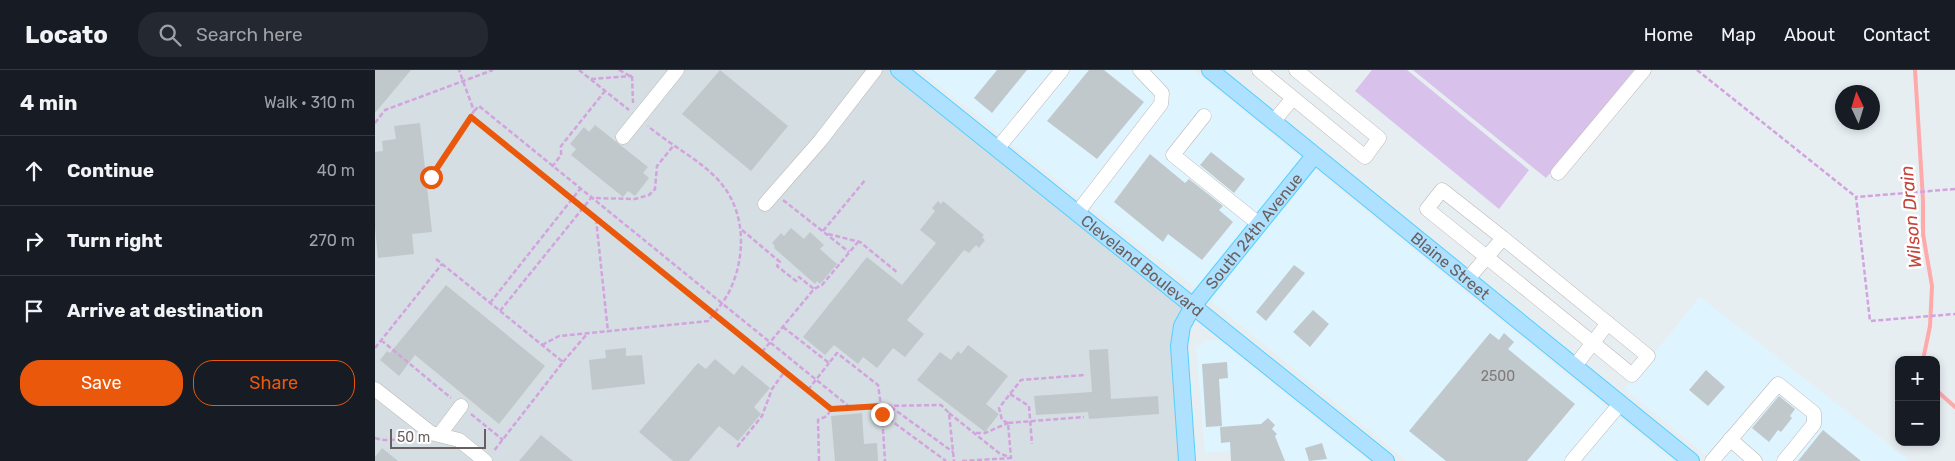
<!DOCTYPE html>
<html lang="en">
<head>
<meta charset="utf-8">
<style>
	body { margin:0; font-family:Rubik,sans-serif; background:#242831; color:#f1f3f6 }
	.controls { position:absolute; right:15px; bottom:15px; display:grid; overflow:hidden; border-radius:10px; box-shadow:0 2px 8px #0003 }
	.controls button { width:45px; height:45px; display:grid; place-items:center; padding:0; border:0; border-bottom:1px solid #363941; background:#171b24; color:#f1f3f6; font:25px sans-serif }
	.compass { position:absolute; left:1460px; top:15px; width:45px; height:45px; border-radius:50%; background:#171b24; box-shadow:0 2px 8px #0003; rotate:356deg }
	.scale { position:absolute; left:15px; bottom:12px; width:96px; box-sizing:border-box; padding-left:5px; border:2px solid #695f5e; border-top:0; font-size:14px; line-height:18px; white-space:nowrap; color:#695f5e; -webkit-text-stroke:4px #fff; paint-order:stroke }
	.stop { position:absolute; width:15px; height:15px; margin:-11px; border:4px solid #ea580c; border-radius:50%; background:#fff }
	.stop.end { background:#ea580c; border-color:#fff; box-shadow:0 1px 5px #0008 }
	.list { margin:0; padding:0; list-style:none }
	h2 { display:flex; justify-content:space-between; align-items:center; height:65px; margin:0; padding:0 20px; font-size:21px }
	h2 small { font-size:16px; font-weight:400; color:#9ea1a6 }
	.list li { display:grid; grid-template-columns:32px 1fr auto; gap:15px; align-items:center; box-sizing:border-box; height:70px; padding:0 20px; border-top:1px solid #363941 }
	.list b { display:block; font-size:19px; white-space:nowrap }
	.list em { font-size:16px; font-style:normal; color:#9ea1a6 }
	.actions { display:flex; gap:10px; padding:15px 20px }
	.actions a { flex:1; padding:11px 0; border:1px solid #ea580c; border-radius:20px; text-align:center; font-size:18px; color:#ea580c }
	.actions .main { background:#ea580c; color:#fff }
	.icon { flex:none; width:28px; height:28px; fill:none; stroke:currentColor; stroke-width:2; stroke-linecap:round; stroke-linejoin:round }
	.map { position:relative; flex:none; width:1580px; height:391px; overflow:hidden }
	header { display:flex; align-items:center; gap:30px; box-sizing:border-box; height:70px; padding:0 25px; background:#171b24; border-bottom:1px solid #363941 }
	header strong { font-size:24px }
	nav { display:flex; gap:28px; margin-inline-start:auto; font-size:18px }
	.search { width:350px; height:45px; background:#242831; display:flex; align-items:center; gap:12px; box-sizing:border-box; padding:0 18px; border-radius:20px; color:#9ea1a6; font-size:19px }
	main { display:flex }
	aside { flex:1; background:#171b24 }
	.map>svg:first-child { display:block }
</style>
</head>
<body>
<header>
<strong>Locato</strong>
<div class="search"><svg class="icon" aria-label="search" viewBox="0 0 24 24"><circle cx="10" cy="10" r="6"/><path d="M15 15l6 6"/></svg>Search here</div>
<nav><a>Home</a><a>Map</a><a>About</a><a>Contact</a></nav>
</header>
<main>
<aside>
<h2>4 min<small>Walk · 310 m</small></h2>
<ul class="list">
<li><svg class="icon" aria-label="ahead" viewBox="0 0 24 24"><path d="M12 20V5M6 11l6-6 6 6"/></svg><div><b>Continue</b></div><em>40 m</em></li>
<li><svg class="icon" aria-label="right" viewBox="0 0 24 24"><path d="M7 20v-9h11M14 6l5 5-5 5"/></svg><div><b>Turn right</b></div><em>270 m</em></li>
<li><svg class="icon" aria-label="arrive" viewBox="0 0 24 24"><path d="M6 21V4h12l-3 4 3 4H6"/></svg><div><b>Arrive at destination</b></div></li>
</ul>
<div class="actions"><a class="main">Save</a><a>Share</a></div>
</aside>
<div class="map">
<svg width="1580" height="391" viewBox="0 0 1580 391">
	<rect width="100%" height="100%" fill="#e7eef2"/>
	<path fill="#def5ff" d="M545,0H818L1298,391H1032L809,209L716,137Z
		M1325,227L1535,391H1338L1250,319Z
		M833,269L846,272L994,391H885L884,378L830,383L821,277Z"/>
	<path fill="#d5dee2" d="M0,0H524L818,236L807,256L812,391H0Z"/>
	<path fill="#d8c1eb" d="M997,0H1032L1154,100L1124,139L980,21Z
		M1038,0H1259L1171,108Z"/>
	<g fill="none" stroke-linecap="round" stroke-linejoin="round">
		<path stroke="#ffa9ab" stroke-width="4" d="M1540,0L1548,130V164L1557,216L1555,256L1548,290
			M1561,320L1580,337"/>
	</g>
	<path fill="#c1c8cb" d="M0,0H36L0,43Z
		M345,0L413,56L376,101L307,44Z
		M622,0H652L617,43L599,28Z
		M714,0H729L769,32L722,89L672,51Z
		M45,53L57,162L37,164L39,184L3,188L0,158V82L8,81L7,71L21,69L19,56Z
		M220,55L273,97L268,103L274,108L260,126L253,121L248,127L196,85L201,79L195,74L209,57L214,62Z
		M836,82L870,109L859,123L825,95Z
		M775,84L810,113L814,109L848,136L844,140L858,152L827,190L793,164L788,172L739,132Z
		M563,131L566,134L568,131L609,165L607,167L610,170L604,178L601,175L594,183L589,180L532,250L549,264L530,287L518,278L502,298L488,287L483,294L459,275L450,285L428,267L492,187L527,215L561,173L545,160L560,141L557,138Z
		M416,158L429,169L435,162L449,175L445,179L462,194L445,214L442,211L440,214L399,178L400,176L397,173L406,163L409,166Z
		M919,195L930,203L891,251L881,242Z
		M71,215L170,296L124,354L40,285L24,306L5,290L12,281L15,283Z
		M938,240L954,254L935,277L918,262Z
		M1115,263L1124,270L1129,263L1139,272L1133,279L1200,334L1152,391H1071L1034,361Z
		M593,275L633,306L611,334L624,344L610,362L542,310L565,282L576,290L583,281L586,284Z
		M251,278V286L267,285L270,314L217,320L214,290L231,288L230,280Z
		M733,279L736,329L783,326L784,344L714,349L713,342L661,345L659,326L717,322L714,280Z
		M340,289L359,305L367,295L395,318L379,337L386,344L363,371L344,356L314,391H298L264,362L323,293L331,299Z
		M852,292L853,308L844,309L847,356L831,357L827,294Z
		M1331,300L1350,317L1333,336L1314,320Z
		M1404,326L1420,339L1415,346L1417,348L1406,362L1403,360L1394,372L1377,358Z
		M487,343L489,374L502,373L503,391H460L456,346Z
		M893,348L900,355L897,359L902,364L900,366L910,391H856L855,372L846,373L845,357L886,354Z
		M1448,360L1486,391H1423Z
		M166,365L198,391H144Z
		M947,373L952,389L934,391L930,378Z
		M7,378L23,391H0V387Z"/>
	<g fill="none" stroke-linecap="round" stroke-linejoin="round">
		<g stroke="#bcb6b4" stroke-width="15">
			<path id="minor" d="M884,0L990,87L1004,68L921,0
				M829,46L798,85L884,154
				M898,52L918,28
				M248,67L302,0
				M622,79L687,0
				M1183,103L1269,0
				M390,134L445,71L500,0
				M702,143L786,34L787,23L765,0
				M1092,210C1104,196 1116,182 1128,168L1067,120L1052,139C1120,194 1189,249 1257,305L1273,286L1128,168
				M1200,296L1233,253
				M0,319L56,363L84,370L110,391
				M65,364L86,336
				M1355,369L1380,391
				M1197,391L1245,334
				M1337,391L1403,314L1439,343V354L1409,391"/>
		</g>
		<g stroke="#52d0ff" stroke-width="18">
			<g id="major">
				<path id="s1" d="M524,0L1011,391"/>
				<path id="s2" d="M835,0L1316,391"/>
				<path id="s3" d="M812,391L804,276L807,256L818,236L939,86"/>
			</g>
		</g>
		<path stroke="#d3a3df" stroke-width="2.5" stroke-dasharray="5 2.5" stroke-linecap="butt" d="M204,0L254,40
			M244,0L255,6
			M1322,0L1481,127
			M257,6L258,33
			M216,9L257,6
			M99,41L104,36L476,338L506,336L507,344L571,391
			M96,47L456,339L476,338
			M0,53L10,40L118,0
			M177,97L186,85V76L230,21
			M56,107L99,41L84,0
			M1580,119L1481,127L1495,251L1580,244
			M408,130L474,182
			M221,149L233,262
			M367,160L405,192L402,196L421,211L424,207L439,219
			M448,161L491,109
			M453,164L485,172L523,203
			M61,189L188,292L118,382
			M115,233L205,119
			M125,241L216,128L260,129L274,125L280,119L282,96L299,75
			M408,257L454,293L462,283L503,315L506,336L566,335L574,343L579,391
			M6,270L76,328
			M167,275L184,266L333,251C340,242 350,231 355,220C371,186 371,142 345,112C327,91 295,75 273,56
			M0,278L67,194
			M387,282L439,219L447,215L483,172
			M188,292L212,264
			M433,320L454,293
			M635,324L654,336L657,374
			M516,337L578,382
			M574,343L624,383L636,388L633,353L709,347
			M96,344L128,370
			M507,344L510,391
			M633,353L627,350L624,338L646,310L709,305
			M601,363H610L633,353
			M0,368C18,374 25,365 40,368
			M362,377L387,346L397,319L410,301
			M444,391L443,350L452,346L456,339
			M587,391L636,388L637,391"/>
		<use href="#minor" stroke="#fff" stroke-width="14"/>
		<use href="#major" stroke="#aee0ff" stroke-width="16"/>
	</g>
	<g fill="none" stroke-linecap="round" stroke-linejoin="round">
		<path stroke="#ea580c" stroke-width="6" d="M56,107L96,47L456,339L506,336L507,344"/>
	</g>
	<g text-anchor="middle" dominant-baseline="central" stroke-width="5" stroke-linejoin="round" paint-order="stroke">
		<g font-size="14" fill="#7f7979">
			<text x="1123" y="306">2500</text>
		</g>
		<g font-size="16" fill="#695f5e" stroke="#fff">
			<text stroke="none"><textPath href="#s3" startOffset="255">South 24th Avenue</textPath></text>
			<text stroke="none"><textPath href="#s1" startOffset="312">Cleveland Boulevard</textPath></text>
			<text stroke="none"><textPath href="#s2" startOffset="310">Blaine Street</textPath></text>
		</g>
		<g font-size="18" font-style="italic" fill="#c7443b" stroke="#fff">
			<text transform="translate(1536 147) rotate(-95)">Wilson Drain</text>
		</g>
	</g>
</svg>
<div class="controls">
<button>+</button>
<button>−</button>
</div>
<svg class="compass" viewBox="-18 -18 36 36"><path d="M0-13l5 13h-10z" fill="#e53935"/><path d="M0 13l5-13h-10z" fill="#9ea1a6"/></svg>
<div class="scale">50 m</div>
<div class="stop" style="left:56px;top:107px"></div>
<div class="stop end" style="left:507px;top:344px"></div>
</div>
</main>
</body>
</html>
